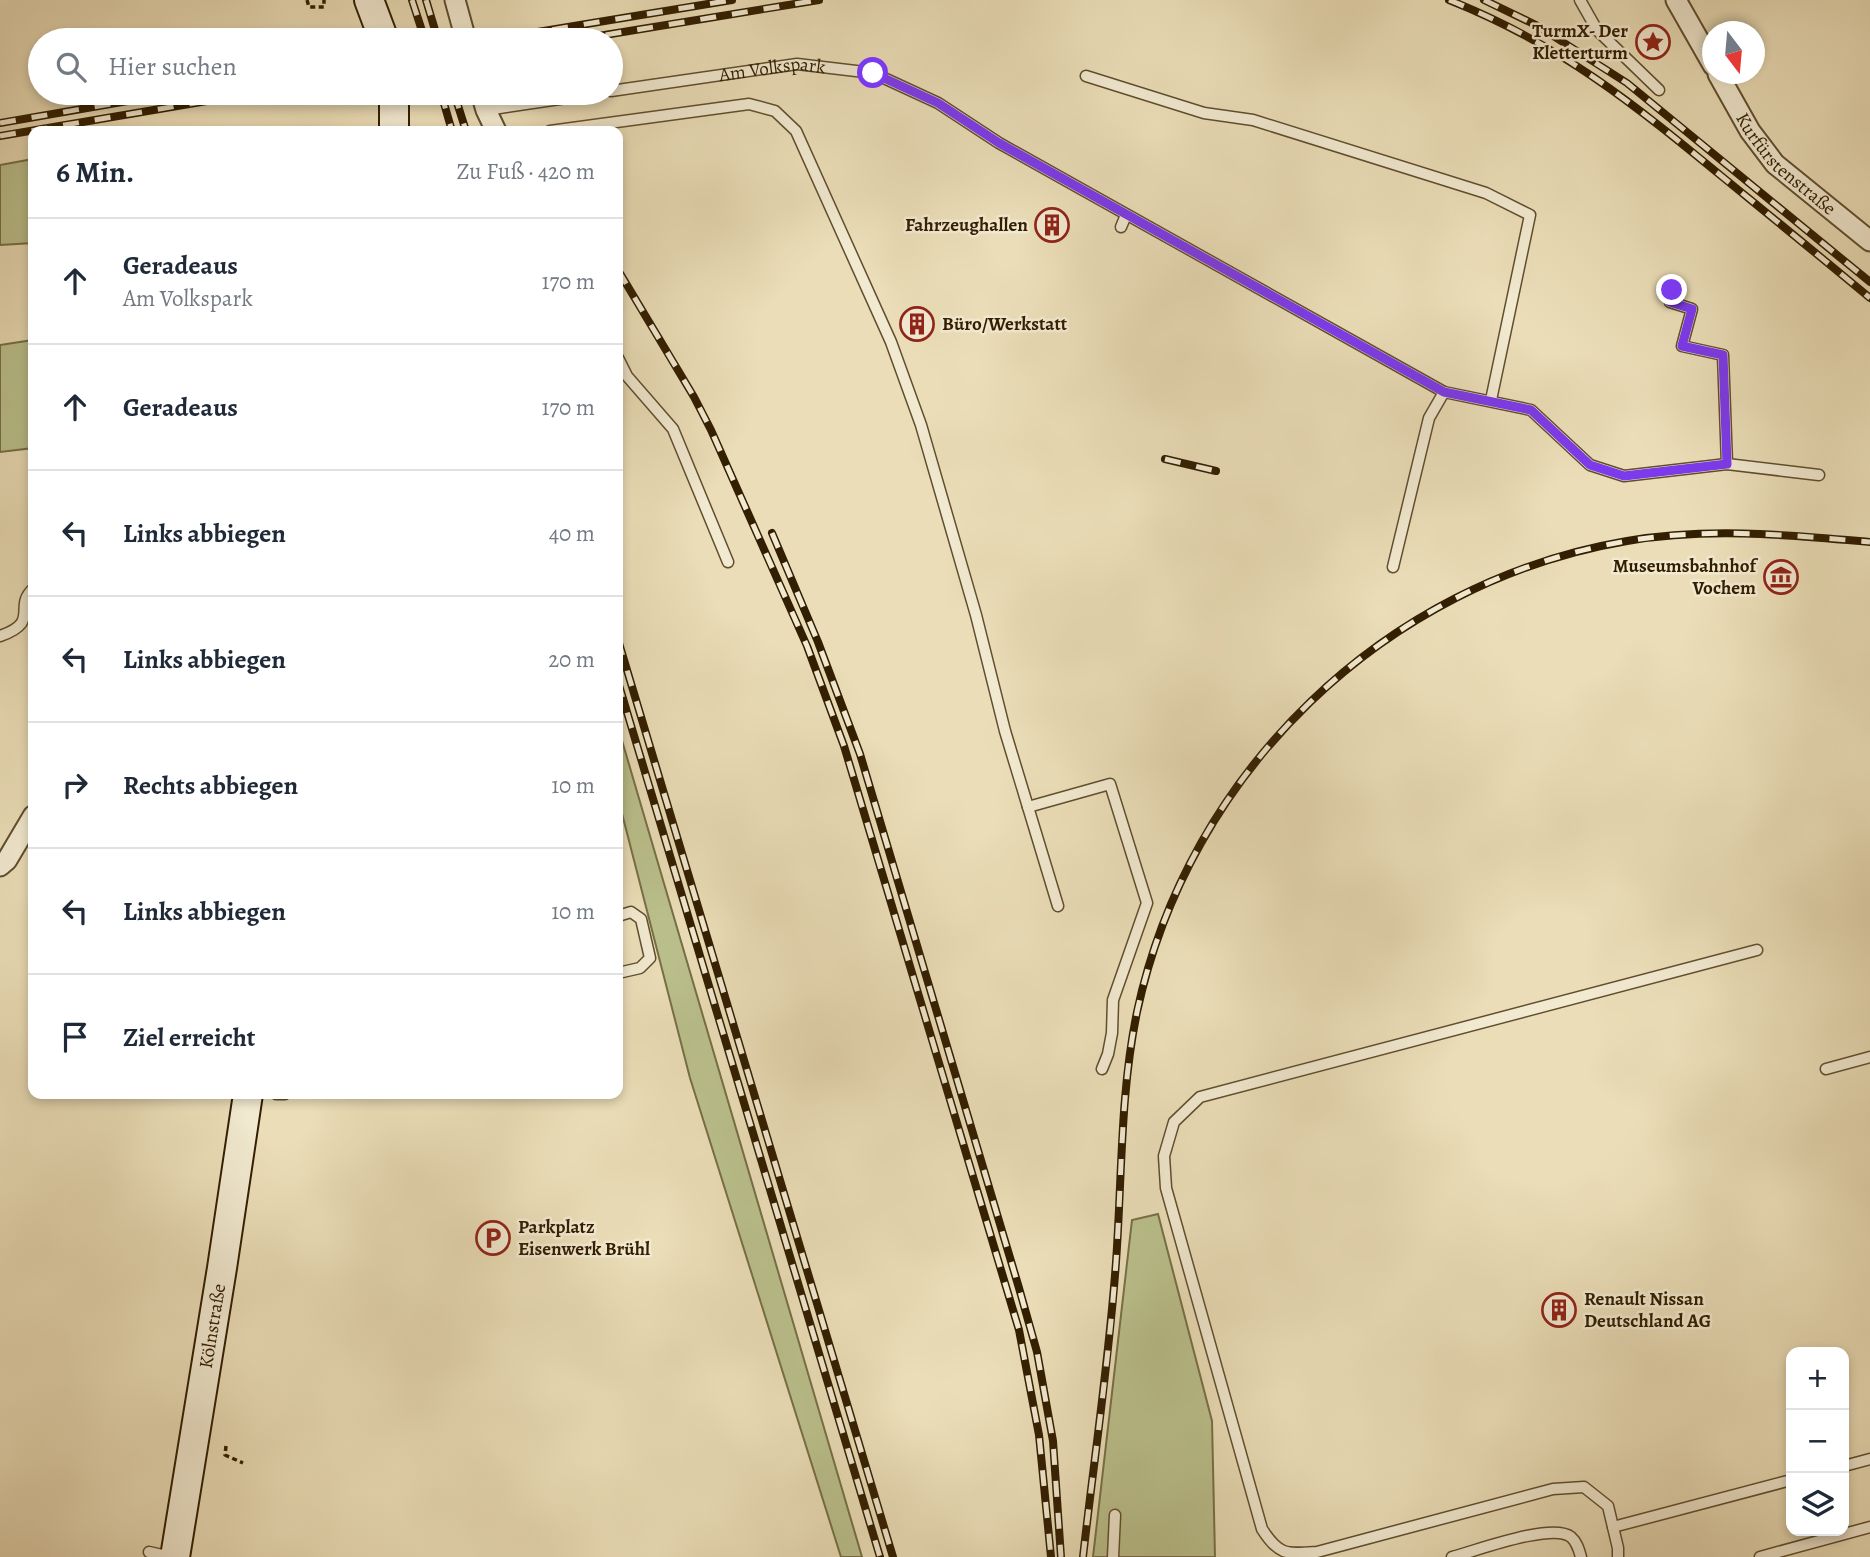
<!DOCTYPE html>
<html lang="de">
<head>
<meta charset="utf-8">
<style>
	body { margin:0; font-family:Alegreya,serif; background:#f6f6f7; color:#1f2937 }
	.controls { position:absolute; right:21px; bottom:21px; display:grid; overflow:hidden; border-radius:14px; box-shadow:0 4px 10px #0003 }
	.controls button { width:63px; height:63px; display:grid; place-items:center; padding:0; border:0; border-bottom:2px solid #e0e1e3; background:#fff; color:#1f2937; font:35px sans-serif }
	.compass { position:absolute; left:1702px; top:21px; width:63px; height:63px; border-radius:50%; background:#fff; box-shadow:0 4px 10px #0003; rotate:164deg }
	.stop { position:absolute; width:21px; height:21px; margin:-16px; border:5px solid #7c3aed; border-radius:50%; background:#fff }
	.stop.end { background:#7c3aed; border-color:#fff; box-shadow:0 2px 7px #0008 }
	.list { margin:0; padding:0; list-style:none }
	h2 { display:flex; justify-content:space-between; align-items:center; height:91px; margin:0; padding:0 28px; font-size:30px }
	h2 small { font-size:23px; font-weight:400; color:#747a83 }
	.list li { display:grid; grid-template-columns:46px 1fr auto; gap:21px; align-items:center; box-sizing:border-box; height:126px; padding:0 28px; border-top:2px solid #e0e1e3 }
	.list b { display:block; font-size:26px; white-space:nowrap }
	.list p { margin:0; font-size:23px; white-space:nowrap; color:#747a83 }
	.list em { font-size:23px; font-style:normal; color:#747a83 }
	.icon { flex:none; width:38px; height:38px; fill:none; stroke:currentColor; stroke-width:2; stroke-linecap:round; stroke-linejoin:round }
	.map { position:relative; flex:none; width:1870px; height:1557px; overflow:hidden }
	.search { position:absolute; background:#fff; box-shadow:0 4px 10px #0003; left:28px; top:28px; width:595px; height:77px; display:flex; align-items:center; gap:18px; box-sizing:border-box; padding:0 24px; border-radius:38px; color:#747a83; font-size:26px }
	.panel { position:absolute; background:#fff; box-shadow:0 4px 10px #0003; left:28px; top:126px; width:595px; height:973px; border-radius:14px }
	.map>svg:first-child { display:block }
</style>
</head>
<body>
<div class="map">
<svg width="1870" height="1557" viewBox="0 0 1870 1557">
	<rect width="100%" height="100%" fill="#eaddb7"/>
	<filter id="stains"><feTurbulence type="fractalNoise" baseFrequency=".00286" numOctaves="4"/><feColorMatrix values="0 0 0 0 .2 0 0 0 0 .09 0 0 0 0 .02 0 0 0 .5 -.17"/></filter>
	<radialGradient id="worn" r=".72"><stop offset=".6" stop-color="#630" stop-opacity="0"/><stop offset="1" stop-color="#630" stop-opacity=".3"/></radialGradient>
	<path fill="#bac08c" stroke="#766f46" stroke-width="2" d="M33,159V243L0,245V165Z
		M33,340V448L0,452V345Z
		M618,727L862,1557H841L690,1078L618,798Z
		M1158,1214L1212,1421L1215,1557H1093L1132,1220Z"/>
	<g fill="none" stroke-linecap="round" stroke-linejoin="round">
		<g stroke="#604e2e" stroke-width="13">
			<g id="service">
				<path d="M1580,0L1597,30L1659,90"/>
				<path d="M1086,76L1204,113L1253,120L1486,193L1530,215L1491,400"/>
				<path id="s1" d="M611,91L797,64L873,73L938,103L999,143L1444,392L1531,410L1590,465L1624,476L1727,464L1819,475"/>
				<path d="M486,110L600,93"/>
				<path d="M550,131L749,104L775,111L796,131L891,342L921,425L976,615L1005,731L1058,906"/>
				<path d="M1121,227L1126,215"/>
				<path d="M1672,290L1670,302L1692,309L1682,346L1723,355L1727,464"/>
				<path d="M618,358L627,376L673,429L728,562"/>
				<path d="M1393,567L1429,418L1444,392"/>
				<path d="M0,636C41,622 13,607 33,589"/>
				<path d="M1028,807L1110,784L1147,903L1113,1000L1112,1033L1108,1054L1102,1069"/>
				<path d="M618,916L631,912L641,919L650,958L640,968L618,973"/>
				<path d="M1826,1069L1870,1057"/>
				<path d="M276,1094H285"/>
				<path d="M1844,1466L1870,1459"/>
				<path d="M1613,1527L1791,1480"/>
				<path d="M149,1552L171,1557"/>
				<path d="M1113,1557L1115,1515"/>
				<path d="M1452,1557C1476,1551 1552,1522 1571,1537C1577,1542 1579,1550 1581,1557"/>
				<path d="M1618,1557V1548L1608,1506L1584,1487L1553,1489L1317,1552C1287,1554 1279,1556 1262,1529L1166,1188L1164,1156L1174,1122L1200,1097L1757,950"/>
				<path d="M1760,1557L1870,1527"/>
			</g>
		</g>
		<g stroke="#604e2e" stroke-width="23">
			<g id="minor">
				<path d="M455,0L466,40"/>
				<path d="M1676,0L1713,65"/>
				<path id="s2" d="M1718,74L1750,131L1775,164L1870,241"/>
				<path d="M481,93L486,110L496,131"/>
				<path d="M0,866L7,860L33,816"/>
			</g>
		</g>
		<g stroke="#321e00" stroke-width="32">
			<g id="secondary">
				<path d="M369,0L384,40"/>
				<path d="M394,131V93"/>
				<path id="s3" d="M175,1557L222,1268L248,1094"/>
			</g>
		</g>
		<path stroke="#321e00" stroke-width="3.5" stroke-dasharray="5 3.5" stroke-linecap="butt" d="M307,0L309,7H324V0
			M226,1446L225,1455L243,1463"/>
		<use href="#service" stroke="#f1e9d0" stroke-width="10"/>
		<use href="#minor" stroke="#f1e9d0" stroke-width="19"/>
		<use href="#secondary" stroke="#f1e9d0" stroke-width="28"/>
		<g stroke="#321e00" stroke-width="8">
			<path id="rail" d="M412,0L425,40
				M426,0L438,40
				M1449,0C1560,44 1634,104 1725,179C1774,219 1822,258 1870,298
				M1484,0L1536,25L1627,83L1870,282
				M489,40L732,0
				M574,40L819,0
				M441,93L452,131
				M454,93L466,131
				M0,123L174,93
				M0,136L254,93
				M618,270L694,397L711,430L807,646L844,746L1019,1330L1039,1435L1051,1557
				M1165,459L1216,471
				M772,533L818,642L860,754L1019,1288L1037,1352L1053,1441L1061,1557
				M618,640L893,1557
				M618,682L880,1557
				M1083,1557C1094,1459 1109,1361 1116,1262C1122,1179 1120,1094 1137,1012C1188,772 1385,582 1627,541C1708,527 1789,535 1870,542"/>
		</g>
		<use href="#rail" stroke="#f1e9d0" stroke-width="5" stroke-dasharray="16" stroke-linecap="butt"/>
	</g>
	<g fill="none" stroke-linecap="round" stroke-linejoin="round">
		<path stroke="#7c3aed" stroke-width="9" d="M873,73L938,103L999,143L1444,392L1531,410L1590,465L1624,476L1727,464L1723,355L1682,346L1692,309L1670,302L1672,290"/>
	</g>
	<defs>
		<g id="sight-ring" transform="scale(1.75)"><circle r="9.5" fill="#f1e9d0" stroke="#8f2418" stroke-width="1.5"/><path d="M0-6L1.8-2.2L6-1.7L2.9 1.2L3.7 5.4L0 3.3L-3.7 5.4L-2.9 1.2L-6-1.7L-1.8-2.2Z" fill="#8f2418"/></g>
		<g id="building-ring" transform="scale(1.75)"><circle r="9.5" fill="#f1e9d0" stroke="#8f2418" stroke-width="1.5"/><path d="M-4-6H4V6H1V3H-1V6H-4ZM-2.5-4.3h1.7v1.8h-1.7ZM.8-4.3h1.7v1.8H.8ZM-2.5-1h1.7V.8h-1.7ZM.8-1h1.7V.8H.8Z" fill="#8f2418"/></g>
		<g id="museum-ring" transform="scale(1.75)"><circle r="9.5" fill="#f1e9d0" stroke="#8f2418" stroke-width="1.5"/><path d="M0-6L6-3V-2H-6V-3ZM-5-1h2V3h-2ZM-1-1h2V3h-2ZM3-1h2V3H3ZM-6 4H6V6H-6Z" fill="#8f2418"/></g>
		<g id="parking-ring" transform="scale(1.75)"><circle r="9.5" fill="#f1e9d0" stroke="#8f2418" stroke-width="1.5"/><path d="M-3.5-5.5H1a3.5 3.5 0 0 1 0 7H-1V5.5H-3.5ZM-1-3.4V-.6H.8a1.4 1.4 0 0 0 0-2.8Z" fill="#8f2418"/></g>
	</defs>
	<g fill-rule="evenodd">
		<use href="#sight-ring" x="1653" y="42"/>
		<use href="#building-ring" x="1052" y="225"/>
		<use href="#building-ring" x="917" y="324"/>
		<use href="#museum-ring" x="1781" y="577"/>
		<use href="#parking-ring" x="493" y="1238"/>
		<use href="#building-ring" x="1559" y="1310"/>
	</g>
	<g text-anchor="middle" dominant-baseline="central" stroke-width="5" stroke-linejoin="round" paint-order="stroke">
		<g font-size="19" font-weight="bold" fill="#321e00" stroke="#f1e9d0" text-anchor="end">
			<text x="1628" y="31">TurmX- Der<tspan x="1628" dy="22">Kletterturm</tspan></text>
			<text x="1028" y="225">Fahrzeughallen</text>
			<text x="942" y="324" text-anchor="start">Büro/Werkstatt</text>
			<text x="1756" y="566">Museumsbahnhof<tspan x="1756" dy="22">Vochem</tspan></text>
			<text x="518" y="1227" text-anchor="start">Parkplatz<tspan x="518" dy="22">Eisenwerk Brühl</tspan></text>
			<text x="1584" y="1299" text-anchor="start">Renault Nissan<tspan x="1584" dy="22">Deutschland AG</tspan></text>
		</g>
		<g font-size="19" fill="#321e00" stroke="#f1e9d0">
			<text stroke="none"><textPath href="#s1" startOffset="163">Am Volkspark</textPath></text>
			<text stroke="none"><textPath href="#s2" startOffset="114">Kurfürstenstraße</textPath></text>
			<text stroke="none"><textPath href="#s3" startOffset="234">Kölnstraße</textPath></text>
		</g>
	</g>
	<rect width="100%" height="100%" filter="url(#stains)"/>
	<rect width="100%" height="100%" fill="url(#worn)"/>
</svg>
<div class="controls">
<button>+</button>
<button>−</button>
<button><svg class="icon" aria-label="layers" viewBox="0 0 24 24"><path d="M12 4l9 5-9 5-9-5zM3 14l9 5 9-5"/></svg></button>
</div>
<svg class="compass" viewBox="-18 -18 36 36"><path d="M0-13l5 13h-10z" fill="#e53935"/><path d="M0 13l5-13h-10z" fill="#747a83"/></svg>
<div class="stop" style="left:873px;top:73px"></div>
<div class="stop end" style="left:1672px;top:290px"></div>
<div class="search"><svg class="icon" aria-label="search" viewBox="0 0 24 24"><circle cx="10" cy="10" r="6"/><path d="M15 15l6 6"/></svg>Hier suchen</div>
<section class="panel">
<h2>6 Min.<small>Zu Fuß · 420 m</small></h2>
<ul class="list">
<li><svg class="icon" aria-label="ahead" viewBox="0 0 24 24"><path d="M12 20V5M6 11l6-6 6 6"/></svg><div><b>Geradeaus</b><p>Am Volkspark</p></div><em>170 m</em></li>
<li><svg class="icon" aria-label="ahead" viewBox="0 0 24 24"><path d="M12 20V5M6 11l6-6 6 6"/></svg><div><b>Geradeaus</b></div><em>170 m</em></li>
<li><svg class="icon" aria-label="left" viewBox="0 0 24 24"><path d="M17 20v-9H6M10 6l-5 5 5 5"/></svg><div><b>Links abbiegen</b></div><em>40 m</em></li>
<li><svg class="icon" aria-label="left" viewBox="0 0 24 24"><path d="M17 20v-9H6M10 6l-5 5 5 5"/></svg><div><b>Links abbiegen</b></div><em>20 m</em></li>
<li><svg class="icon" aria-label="right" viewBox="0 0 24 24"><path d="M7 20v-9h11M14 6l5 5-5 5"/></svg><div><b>Rechts abbiegen</b></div><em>10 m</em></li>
<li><svg class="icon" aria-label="left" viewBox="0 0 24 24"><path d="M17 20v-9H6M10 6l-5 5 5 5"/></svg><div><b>Links abbiegen</b></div><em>10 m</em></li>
<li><svg class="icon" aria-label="arrive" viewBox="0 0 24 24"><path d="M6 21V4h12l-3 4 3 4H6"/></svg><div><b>Ziel erreicht</b></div></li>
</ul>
</section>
</div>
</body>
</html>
